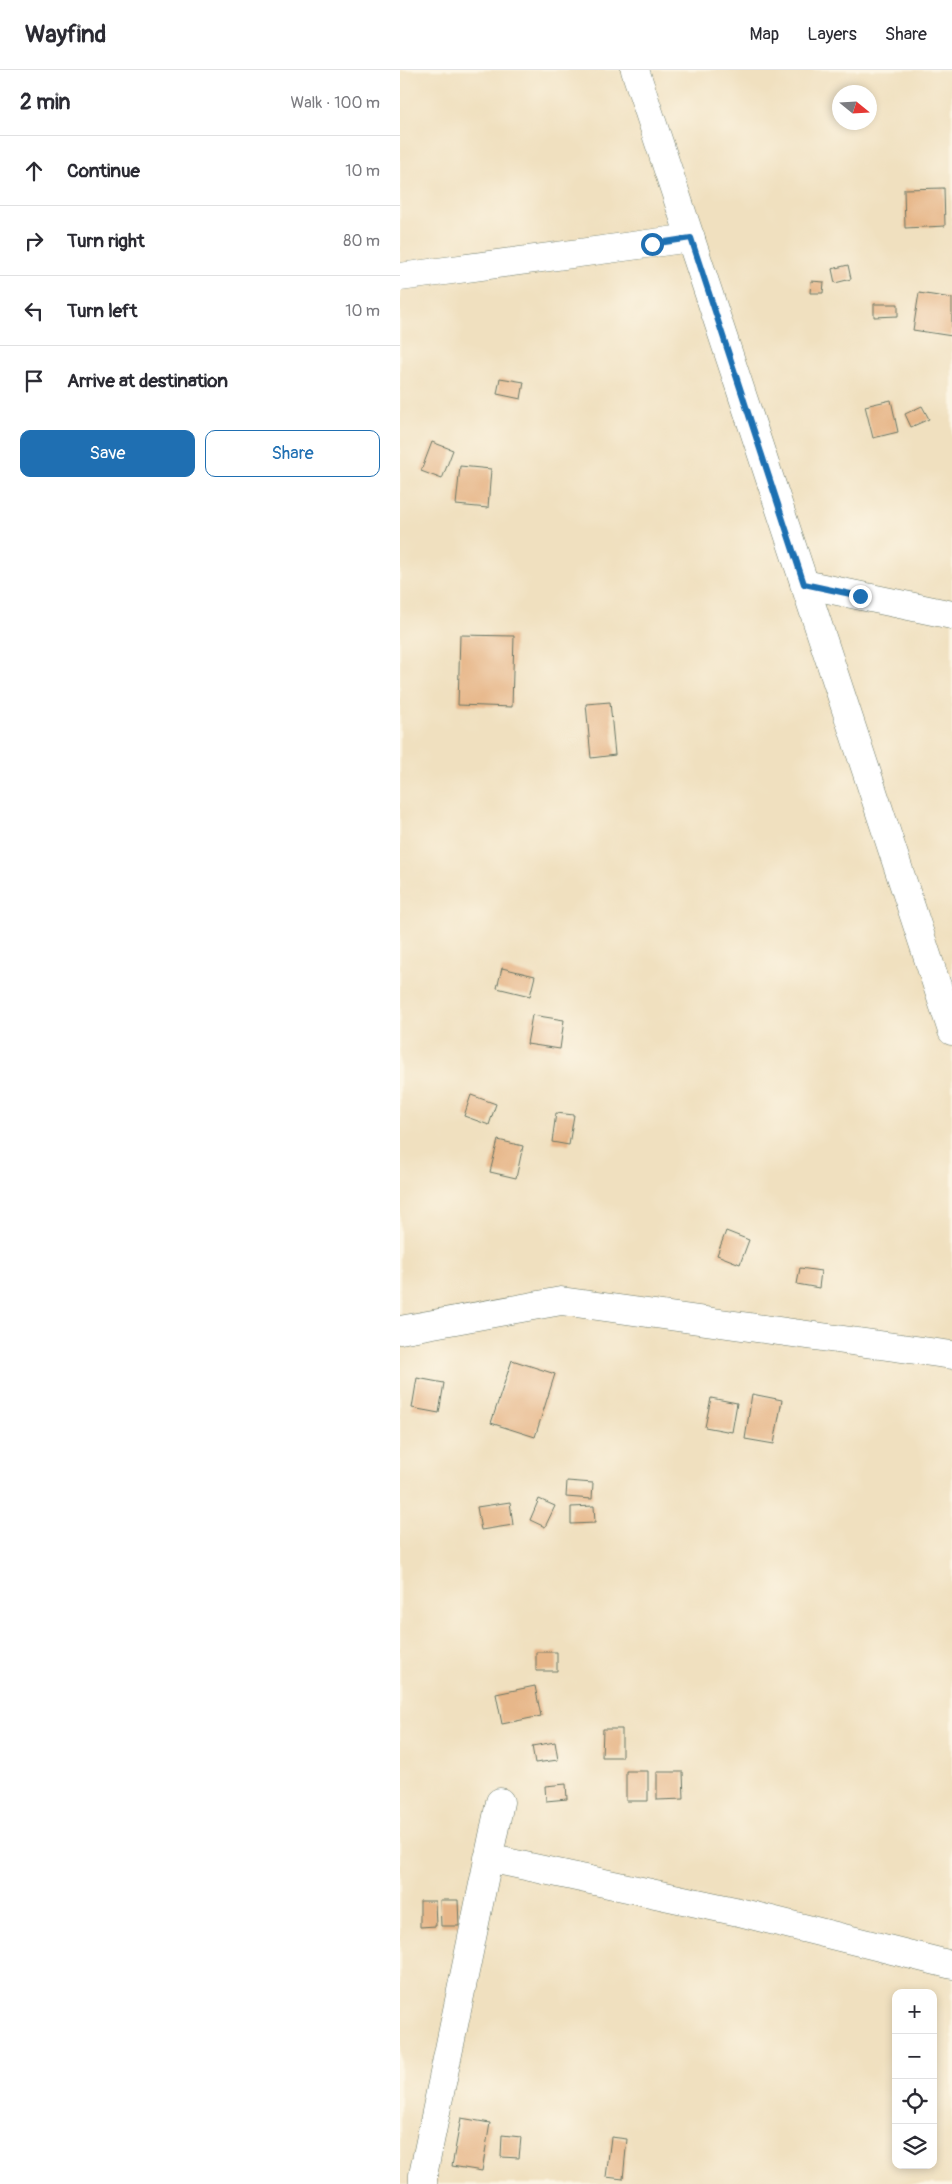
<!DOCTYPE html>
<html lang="en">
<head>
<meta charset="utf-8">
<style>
	body { margin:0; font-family:Pangolin,sans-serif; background:#f2f2f3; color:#2b2b33 }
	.controls { position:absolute; right:15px; bottom:15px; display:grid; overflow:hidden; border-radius:10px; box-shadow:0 2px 8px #0003 }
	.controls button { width:45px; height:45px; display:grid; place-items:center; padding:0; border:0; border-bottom:1px solid #e1e1e2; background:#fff; color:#2b2b33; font:25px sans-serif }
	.compass { position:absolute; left:432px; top:15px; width:45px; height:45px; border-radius:50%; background:#fff; box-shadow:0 2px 8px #0003; rotate:108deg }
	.stop { position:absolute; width:15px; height:15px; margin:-11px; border:4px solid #1f6fb2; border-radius:50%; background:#fff }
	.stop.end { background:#1f6fb2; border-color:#fff; box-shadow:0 1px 5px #0008 }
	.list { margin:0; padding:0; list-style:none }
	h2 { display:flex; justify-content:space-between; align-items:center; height:65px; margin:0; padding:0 20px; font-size:21px }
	h2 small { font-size:16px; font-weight:400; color:#7c7c81 }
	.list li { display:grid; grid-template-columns:32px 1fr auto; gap:15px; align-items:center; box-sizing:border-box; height:70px; padding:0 20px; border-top:1px solid #e1e1e2 }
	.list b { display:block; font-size:19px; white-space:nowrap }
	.list em { font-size:16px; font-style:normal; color:#7c7c81 }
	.actions { display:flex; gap:10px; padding:15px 20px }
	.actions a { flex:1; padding:11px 0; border:1px solid #1f6fb2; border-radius:10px; text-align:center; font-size:18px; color:#1f6fb2 }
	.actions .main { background:#1f6fb2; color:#fff }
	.icon { flex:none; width:28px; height:28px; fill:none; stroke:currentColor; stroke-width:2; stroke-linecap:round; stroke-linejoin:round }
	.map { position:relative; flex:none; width:552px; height:2114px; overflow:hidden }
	header { display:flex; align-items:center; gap:30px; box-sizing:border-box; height:70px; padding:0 25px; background:#fff; border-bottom:1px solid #e1e1e2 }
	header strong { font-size:24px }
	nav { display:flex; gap:28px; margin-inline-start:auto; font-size:18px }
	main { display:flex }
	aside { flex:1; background:#fff }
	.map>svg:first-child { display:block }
</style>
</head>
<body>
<header>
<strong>Wayfind</strong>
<nav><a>Map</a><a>Layers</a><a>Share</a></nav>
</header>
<main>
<aside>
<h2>2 min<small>Walk · 100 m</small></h2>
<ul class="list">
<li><svg class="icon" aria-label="ahead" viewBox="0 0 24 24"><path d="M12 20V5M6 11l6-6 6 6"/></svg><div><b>Continue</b></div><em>10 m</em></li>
<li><svg class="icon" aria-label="right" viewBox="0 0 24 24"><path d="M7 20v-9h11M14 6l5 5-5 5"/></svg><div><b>Turn right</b></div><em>80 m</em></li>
<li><svg class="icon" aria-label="left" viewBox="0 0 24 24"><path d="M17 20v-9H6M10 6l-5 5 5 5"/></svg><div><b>Turn left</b></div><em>10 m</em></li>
<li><svg class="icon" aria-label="arrive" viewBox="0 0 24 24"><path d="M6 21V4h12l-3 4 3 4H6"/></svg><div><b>Arrive at destination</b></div></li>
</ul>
<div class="actions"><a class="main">Save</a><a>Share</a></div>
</aside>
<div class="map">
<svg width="552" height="2114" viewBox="0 0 552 2114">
	<rect width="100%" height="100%" fill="#fcf5e5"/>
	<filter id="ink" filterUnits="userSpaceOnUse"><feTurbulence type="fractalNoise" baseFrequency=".02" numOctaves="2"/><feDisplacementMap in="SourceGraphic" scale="10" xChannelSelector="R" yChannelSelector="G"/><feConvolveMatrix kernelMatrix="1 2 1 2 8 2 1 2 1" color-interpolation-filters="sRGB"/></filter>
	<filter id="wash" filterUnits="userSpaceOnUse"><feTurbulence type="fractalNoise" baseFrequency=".0096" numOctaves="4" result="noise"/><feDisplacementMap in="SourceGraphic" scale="20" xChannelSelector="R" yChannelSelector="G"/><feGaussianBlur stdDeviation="1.12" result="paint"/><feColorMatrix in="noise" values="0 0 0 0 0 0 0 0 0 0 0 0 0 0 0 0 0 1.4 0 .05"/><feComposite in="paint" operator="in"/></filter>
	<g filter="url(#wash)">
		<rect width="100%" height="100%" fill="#f0e0bf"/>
		<g id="blocks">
			<path fill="#e7b78a" d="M544,118L545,156L505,158L504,119Z
				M448,195L451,209L435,213L432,199Z
				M411,211L424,212L423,223H410Z
				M519,223L552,228V266L513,260Z
				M474,234H498V246L474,247Z
				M100,308L124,312L121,329L97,324Z
				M491,330L498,362L473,368L465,336Z
				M522,336L529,349L511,357L505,344Z
				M32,372L53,380L42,409L21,401Z
				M60,396L91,399L88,438L56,435Z
				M60,565L114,566L112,637L58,635Z
				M210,632L215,685L191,688L186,634Z
				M102,898L135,906L130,926L97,918Z
				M132,945L164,950L160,979L127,974Z
				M71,1025L96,1034L89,1055L64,1046Z
				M156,1043L174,1045L169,1075L152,1072Z
				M98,1070L123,1076L116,1108L90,1102Z
				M326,1161L349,1170L340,1194L317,1185Z
				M400,1198L421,1201L419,1218L397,1214Z
				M112,1290L155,1304L135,1367L91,1353Z
				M17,1308L44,1313L39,1343L12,1338Z
				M352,1324L382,1330L374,1374L345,1369Z
				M311,1328L337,1333L332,1362L305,1357Z
				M167,1411L193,1413L192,1429L166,1427Z
				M139,1429L155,1436L145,1457L130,1450Z
				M110,1432L113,1455L81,1460L77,1437Z
				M194,1436L195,1453L171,1454V1437Z
				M136,1582H157V1601H136Z
				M135,1616L141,1646L102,1654L96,1624Z
				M203,1659H222V1687H202Z
				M155,1672L158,1690L135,1693L132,1676Z
				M226,1701H248V1731H226Z
				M257,1702H283L284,1729L257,1730Z
				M166,1714L167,1729L146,1731L145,1716Z
				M40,1830H58L59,1856H41Z
				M20,1831H35L36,1856L20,1857Z
				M61,2048L90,2053L82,2101L52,2096Z
				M102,2065L121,2067L119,2088L101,2087Z
				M211,2067L227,2069L223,2109L206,2107Z"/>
		</g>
	</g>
	<g filter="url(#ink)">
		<use href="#blocks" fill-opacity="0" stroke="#687665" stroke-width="1"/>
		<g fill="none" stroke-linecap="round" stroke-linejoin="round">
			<g stroke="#687665" stroke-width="29">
				<path id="street" d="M0,207L291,168
					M404,514L552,545
					M0,1260L161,1231L552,1285
					M88,1788L339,1842L552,1895
					M23,2114V2105L100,1732"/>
			</g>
			<g stroke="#687665" stroke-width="29">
				<path id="primary" d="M235,0L552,961"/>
			</g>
			<use href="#street" stroke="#fff" stroke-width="28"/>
			<use href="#primary" stroke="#fff" stroke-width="28"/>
		</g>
	</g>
	<g fill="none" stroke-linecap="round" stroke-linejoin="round" filter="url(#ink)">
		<path stroke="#1f6fb2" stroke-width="6" d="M252,174L291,168L404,514L460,526"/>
	</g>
</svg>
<div class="controls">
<button>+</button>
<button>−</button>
<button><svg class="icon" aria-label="locate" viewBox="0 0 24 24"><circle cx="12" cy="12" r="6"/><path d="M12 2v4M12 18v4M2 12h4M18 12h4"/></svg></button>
<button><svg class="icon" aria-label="layers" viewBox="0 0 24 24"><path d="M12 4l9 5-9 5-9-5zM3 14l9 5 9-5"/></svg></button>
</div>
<svg class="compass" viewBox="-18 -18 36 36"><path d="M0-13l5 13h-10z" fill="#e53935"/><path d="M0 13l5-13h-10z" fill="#7c7c81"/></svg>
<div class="stop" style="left:252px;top:174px"></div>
<div class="stop end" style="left:460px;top:526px"></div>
</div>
</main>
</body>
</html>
